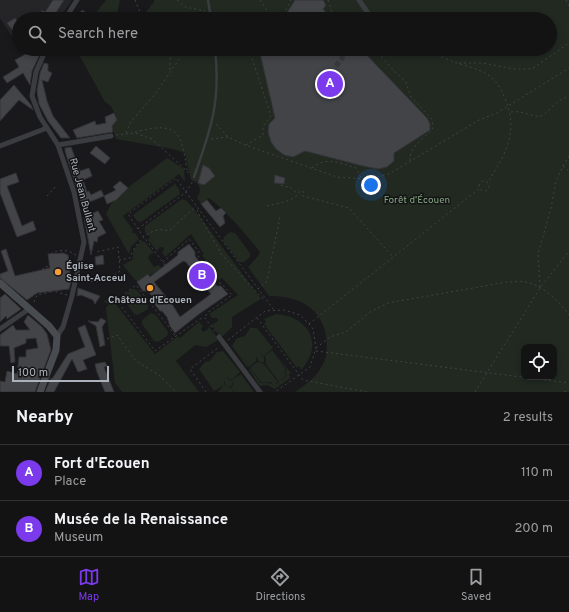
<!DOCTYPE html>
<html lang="en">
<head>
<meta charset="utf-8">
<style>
	body { margin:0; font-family:Overpass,sans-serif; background:#202022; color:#f1f3f6 }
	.controls { position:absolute; right:12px; bottom:12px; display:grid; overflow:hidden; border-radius:8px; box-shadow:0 2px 6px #0003 }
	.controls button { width:36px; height:36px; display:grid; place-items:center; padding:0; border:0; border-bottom:1px solid #323234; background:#131314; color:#f1f3f6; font:20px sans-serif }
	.scale { position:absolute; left:12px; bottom:10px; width:97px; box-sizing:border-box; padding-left:4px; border:2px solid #abb2bb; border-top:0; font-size:11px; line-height:14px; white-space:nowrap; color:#abb2bb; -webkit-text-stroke:3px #141416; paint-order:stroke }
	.you { position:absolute; left:371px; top:185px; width:14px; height:14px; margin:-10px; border:3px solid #fff; border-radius:50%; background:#1a73e8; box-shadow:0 0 0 6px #1a73e833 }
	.badge { display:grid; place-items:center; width:26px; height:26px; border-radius:50%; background:#7c3aed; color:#fff; font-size:13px; font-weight:700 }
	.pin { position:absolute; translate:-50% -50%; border:2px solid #fff; box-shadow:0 1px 4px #0006 }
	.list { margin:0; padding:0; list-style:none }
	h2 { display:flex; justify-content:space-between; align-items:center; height:52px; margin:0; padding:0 16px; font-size:17px }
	h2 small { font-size:13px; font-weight:400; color:#9d9ea0 }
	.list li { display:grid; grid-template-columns:26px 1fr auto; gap:12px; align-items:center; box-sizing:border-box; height:56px; padding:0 16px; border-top:1px solid #323234 }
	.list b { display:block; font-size:15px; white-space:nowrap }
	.list p { margin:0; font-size:13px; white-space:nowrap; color:#9d9ea0 }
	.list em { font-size:13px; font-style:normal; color:#9d9ea0 }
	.icon { flex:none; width:22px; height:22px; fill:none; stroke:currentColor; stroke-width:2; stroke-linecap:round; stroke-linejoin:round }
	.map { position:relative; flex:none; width:569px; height:392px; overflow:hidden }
	.search { position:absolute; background:#131314; box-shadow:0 2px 6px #0003; left:12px; right:12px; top:12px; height:44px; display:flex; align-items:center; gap:10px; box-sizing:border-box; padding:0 14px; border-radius:22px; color:#9d9ea0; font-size:15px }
	.sheet { height:164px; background:#131314 }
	nav { display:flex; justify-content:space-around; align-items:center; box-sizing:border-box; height:56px; border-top:1px solid #323234; background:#131314; font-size:11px; color:#9d9ea0 }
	nav a { display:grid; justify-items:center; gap:2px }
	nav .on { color:#7c3aed }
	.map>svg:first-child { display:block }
</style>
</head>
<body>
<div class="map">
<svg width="569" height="392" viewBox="0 0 569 392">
	<rect width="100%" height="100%" fill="#19191b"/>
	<path fill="#252528" d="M0,0H72L59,19H19V42L17,44L0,18Z"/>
	<path fill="#212921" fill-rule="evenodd" d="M106,0H120L116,19H91Z
		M154,0H569V392H295C306,384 317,377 323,364C328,356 327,345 326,336C321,306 297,296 269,296L248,267L258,256L260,252C244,232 229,214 209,198L201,204L197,198C201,192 201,187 196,182L191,180L185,153L173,149L116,139L112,126L117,119L111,106L105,102L76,49H121L124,51L137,53L138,49H550V19H140L154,2ZM524,347H554V377H524Z
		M167,158L184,169L185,182L179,174L123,216L133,230L132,233H135L139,239L131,247L129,254L106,214L111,204L130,186Z
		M175,184L179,189L180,194L141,222L137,221L133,215Z
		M182,199L187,201L194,209L261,299L232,317V327L223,336H220L211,325L218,321L217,318H212L209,314L238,295L222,278L219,280L202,255L204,254L191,234L165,257L162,252L164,250L163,247H160L157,251L148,240L150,237L145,232V226Z
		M230,232L235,233L250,253V257L244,262H239L223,241L224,237Z
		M141,241L145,242L154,253L150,254L148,258L154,267L159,265L161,268L152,275L148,274L137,282L123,265L132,260L134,249Z
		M132,289L137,290L148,305V309L138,315L134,314L124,300V296Z
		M111,296V298L155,354L178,336L180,338L199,322L203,326L201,329L203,332L207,330L209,327L217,337V341L206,347L195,345L176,361L199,392H122L115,383L106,308L109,304L104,302Z
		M151,313L156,315L168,332L167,336L158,342L154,341L142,324V320Z
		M276,314C308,316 325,344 301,370L299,366L297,368L264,324L266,322L264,319Z
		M250,328H257L273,348L264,356L260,353L264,357V362L261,363L258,361L257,355L256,361L249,367L238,352L248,366L247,367L232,346L237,338L245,336Z
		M272,350L286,370L284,372L286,376L279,382L287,376L285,372L287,370L273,351L291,373L289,375L290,378L275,389L267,385L260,386L249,370L250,369L261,383L266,382L274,385L279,382L265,363L266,360L265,356Z
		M223,351L240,372L232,380L226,377L232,381V386L229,387L225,385L224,379V385L214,391L199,369L205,362L210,361L217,352Z
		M257,362L264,364L278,382L274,385L270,382H261L250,368Z
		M241,374L254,392H234L232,390L233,392H218L224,385L231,388L233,385L232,380Z"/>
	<path fill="#434448" stroke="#333337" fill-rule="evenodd" d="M53,0H64L52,19H31L38,12L41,14L42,10L45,12Z
		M295,0H323L326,5L323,9L332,19H283Z
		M82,10L90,15L87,19H76Z
		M15,18L19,23V39L7,23Z
		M22,49H39L37,53L40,54L32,71L30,85L23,73L7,83L3,77L19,67L15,60L26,54Z
		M259,49H361L427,118L430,124V130L394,153V161L387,167L378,169L363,166L305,151L293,157L284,155L276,149L271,142L268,132L269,124L275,118Z
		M44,63L48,64V71L52,73L48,82L42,80L47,101L53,116L70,138H61L48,121L39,104L37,91L40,73Z
		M14,85L31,105L33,110L19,100L0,121V100Z
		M114,113L117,120L112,126L113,132L77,138L73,130L95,121L96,125L106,123L105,117Z
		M96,146L110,158L105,164L90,153Z
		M71,147L80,171L89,168L92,176L83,180L87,192L89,191L91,195L101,190L104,196L116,190L113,187L120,181L128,188L116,200L107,204L104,196L82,205L65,151V148Z
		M203,165L209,168L215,176L204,185L198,183Z
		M16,173L19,182L7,186L22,226L33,221L36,230L17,237L0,193V179Z
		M275,175L285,178L284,184L274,183Z
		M207,200L216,211L221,208L226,213L223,216L225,223L220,227L201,204Z
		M98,211L103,220L99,221L106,233L98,237L97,242L94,241L91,255L84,217Z
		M189,244L195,252V256L217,286H221L228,294L199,314L175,333L170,326L167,317L162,311H160L153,302L155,300L152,296L148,291H143L137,282L148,274L150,277L178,255V252ZM183,261L186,262L211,294L180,317L172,304L154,282Z
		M6,249L15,276L50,268L48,254L63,253L68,255L71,282L69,289L37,293L27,300L0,278V274L8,271L1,251Z
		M103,255L104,264L96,265L95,257Z
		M78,288L100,296L95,304L93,300L81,295L77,296Z
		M5,294L21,309L7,319L6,316L0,322V298Z
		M28,315L42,327L47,334L51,350L35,392H0V381L5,382L7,371L17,374L19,357H26V350L38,348L36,338L26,339V343L14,348L15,362L11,363L9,346H0V335L13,325L16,330H30L24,322Z
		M101,318L106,321L102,327L105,345L100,347L96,326L88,321L98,322Z
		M85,325L96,355L83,360L87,369L78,372L72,359L54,392H45L51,378L52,379L68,354L85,347L78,328Z
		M105,362L107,366L104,367L114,392H105L97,372L95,364Z"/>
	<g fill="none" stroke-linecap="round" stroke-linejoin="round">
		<path stroke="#36383b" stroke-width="5" stroke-dasharray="5 2.5" stroke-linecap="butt" d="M336,66L349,49"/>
		<path stroke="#404347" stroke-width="1" stroke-dasharray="2 3" stroke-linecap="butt" d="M135,0L143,19
			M177,0L185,7L205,11
			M260,0L272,19
			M328,0L333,16L336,19
			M566,0L569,6
			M281,19L291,0
			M166,49L170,55V71
			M375,49L395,72L406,82L411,97L432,119L433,128C425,139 409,145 410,161
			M423,49C435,54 446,59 457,63C466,66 475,68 483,72C492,76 500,86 503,94C520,129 507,152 488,182
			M459,63H483L514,69H532L569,43
			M511,112C523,110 534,118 541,116C549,113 555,100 569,96
			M216,124L228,137L245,145L337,177L366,179L389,174L479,120L497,113L569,68
			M135,132C178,121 181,131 187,170
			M126,133L130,123L156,93L186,49
			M116,135L135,133L152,139L190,174
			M211,139L228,137
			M246,145L263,135V126L271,116L249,49
			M563,166L569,156
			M312,168C326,156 340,163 356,168L361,178
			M479 186a5 5 0 1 1 10 0a5 5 0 1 1-10 0Z
			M278,181L282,186L290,187L298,194
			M47,196L57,185
			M267,206C277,203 295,202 300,191L304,192L303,196L349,208L393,257
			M198,210L197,211L222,255L262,298L265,299
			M138,229L128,214L176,178L186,192L193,181
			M119,260L130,258C135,242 151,225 169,231L196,206
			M163,262L189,239L199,252L198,256L218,283H221L232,295L207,313L205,318
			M165,265L138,229L186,192L274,310
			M81,279C99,284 105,282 120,271L118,247L96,252
			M540,287L538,254L551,208L556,181L563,166L569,171
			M258,289L267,281L280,217
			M67,295L54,291L53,285L44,280L43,268L49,266L52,253C61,249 68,250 76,255
			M34,302L37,295L54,291
			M257,318L303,380L367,392
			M309,324L480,188
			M175,335L136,285L118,299L121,306L155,351L200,319L205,318L216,333
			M107,339L117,335L136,361L159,375L176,392
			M228,340L265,311L284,310L300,315L309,324L313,329L316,348L310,367L275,392
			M316,348L330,337L346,332L370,312L388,303L507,282C513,282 520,281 526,282C542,285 560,302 569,315
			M316,351L569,383
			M206,392L190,369L219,347
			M475,392L540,288L569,251
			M564,392L569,390"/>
		<path stroke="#3a3c40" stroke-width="2.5" d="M208,0L211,19
			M194,177C211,129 221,101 215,49"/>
		<path stroke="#3a3c40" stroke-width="5" d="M359,0L372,19
			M65,19L77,0
			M46,49L36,72L32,96L40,117L58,145L74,192L84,242L72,296L63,327L57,336
			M58,145L111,136
			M0,146L47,128
			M0,329L29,309
			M219,337L260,392"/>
		<path stroke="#484b50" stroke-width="7" d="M0,283L49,326L57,336L56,350L40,392"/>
	</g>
	<g fill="#f59e37" stroke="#141416" stroke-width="1.5">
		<circle cx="58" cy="272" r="4"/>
		<circle cx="150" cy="288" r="4"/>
	</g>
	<g text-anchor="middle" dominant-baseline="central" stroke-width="3" stroke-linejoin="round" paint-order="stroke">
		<g font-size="10" fill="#abb2bb" stroke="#141416">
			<text transform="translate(82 195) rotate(75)">Rue Jean Bullant</text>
		</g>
		<g font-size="10" fill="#84a682" stroke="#141416">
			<text x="417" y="200">Forêt d'Écouen</text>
		</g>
		<g font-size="10" font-weight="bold" fill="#abb2bb" stroke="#141416" text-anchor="start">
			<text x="66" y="266">Église<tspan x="66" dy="12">Saint-Acceul</tspan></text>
			<text x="150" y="300" text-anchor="middle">Château d'Ecouen</text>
		</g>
	</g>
</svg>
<div class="controls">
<button><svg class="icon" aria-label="locate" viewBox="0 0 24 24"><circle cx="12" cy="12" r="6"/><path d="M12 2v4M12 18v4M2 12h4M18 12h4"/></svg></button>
</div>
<div class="scale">100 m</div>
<div class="you"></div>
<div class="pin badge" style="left:330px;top:84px">A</div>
<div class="pin badge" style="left:202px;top:276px">B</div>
<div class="search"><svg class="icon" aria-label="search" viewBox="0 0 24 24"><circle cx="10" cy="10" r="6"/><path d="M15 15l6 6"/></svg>Search here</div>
</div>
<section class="sheet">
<h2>Nearby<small>2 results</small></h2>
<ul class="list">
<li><span class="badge">A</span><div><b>Fort d'Ecouen</b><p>Place</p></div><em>110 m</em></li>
<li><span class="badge">B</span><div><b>Musée de la Renaissance</b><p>Museum</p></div><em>200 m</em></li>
</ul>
</section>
<nav>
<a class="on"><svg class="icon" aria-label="map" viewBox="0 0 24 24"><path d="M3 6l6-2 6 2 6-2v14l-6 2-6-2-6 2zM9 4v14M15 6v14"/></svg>Map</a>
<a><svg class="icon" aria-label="directions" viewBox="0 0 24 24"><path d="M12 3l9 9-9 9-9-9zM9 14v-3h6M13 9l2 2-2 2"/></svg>Directions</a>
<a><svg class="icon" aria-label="saved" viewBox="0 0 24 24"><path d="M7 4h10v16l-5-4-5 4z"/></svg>Saved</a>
</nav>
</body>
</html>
